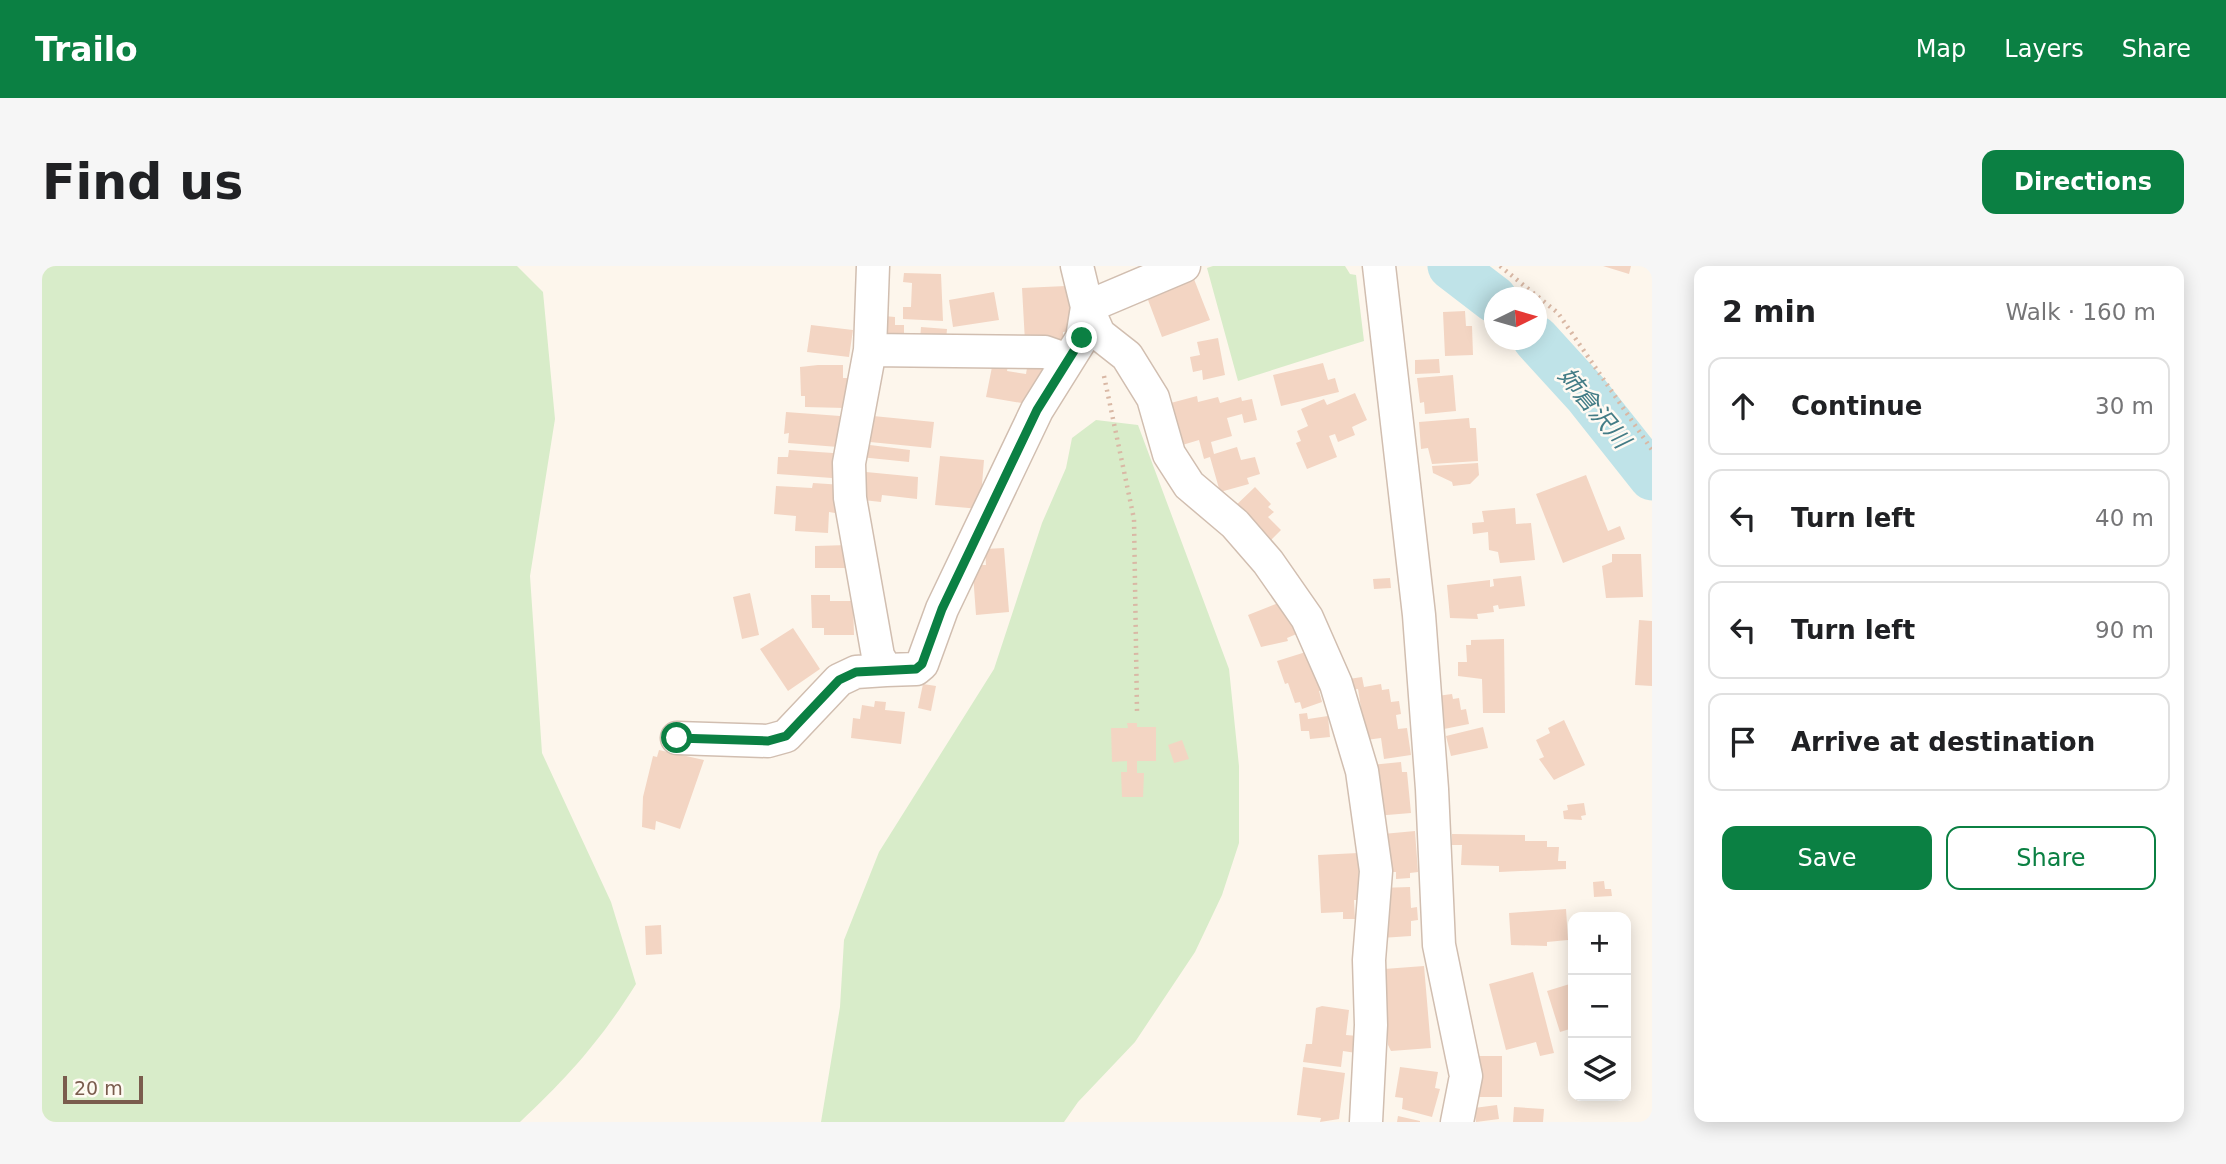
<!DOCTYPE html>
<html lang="en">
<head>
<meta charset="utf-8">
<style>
	body { margin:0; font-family:"DejaVu Sans","Noto Sans JP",sans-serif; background:#f6f6f6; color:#202124 }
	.controls { position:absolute; right:21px; bottom:21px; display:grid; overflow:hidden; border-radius:14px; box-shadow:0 4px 18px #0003 }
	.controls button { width:63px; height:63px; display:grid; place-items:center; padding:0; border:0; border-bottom:2px solid #e0e0e0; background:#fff; color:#202124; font:35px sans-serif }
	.compass { position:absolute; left:1442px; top:21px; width:63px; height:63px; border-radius:50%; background:#fff; box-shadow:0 4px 18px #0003; rotate:85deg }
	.scale { position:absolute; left:21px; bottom:18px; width:80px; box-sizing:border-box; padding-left:7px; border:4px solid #7a5c4d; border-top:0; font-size:19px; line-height:24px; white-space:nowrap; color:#7a5c4d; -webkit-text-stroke:5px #fffaf3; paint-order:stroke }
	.stop { position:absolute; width:21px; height:21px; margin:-16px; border:5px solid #0b8043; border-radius:50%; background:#fff }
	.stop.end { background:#0b8043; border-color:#fff; box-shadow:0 2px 7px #0008 }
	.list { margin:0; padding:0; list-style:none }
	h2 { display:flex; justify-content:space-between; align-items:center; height:91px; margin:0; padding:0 28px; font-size:30px }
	h2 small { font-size:23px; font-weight:400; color:#757577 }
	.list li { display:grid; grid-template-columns:46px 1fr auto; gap:21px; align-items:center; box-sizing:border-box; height:98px; margin:0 14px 14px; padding:0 14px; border:2px solid #e0e0e0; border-radius:14px }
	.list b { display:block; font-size:26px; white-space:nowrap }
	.list em { font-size:23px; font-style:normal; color:#757577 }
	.actions { display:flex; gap:14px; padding:21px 28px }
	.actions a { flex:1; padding:16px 0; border:2px solid #0b8043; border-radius:14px; text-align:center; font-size:24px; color:#0b8043 }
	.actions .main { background:#0b8043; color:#fff }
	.icon { flex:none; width:38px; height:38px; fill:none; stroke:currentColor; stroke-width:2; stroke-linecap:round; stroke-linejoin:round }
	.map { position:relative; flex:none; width:1610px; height:856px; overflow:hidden; border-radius:14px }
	header { display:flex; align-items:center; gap:42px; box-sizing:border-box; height:98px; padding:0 35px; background:#0b8043; color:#fff }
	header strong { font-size:33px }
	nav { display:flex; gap:38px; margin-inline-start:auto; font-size:24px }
	.intro { display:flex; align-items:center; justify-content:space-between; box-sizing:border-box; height:168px; padding:0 42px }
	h1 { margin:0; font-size:49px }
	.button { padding:18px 32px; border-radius:14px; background:#0b8043; color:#fff; font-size:24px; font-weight:700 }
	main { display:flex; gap:42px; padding:0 42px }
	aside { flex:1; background:#fff; border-radius:14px; box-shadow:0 4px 18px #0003 }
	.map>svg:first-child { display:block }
</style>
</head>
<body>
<header>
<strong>Trailo</strong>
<nav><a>Map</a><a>Layers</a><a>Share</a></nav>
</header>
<div class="intro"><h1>Find us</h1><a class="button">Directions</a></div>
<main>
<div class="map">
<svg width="1610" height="856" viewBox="0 0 1610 856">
	<rect width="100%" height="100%" fill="#fdf6ec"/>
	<path fill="#d8ecc9" d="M0,0H475L501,26L513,153L488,310L500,487L569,636L594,718C559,774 526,811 478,856H0Z
		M1171,0H1303L1308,8L1314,9L1322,75L1196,115L1165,2Z
		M1054,154L1096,159L1187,403L1197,500V577L1180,629L1153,686L1093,776L1036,836L1022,856H779L798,741L802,674L837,586L952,403L1000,257L1024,202L1030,172Z"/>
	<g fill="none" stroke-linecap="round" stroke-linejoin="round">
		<path stroke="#bfe3e8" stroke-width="47" d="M1409,0L1452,33
			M1494,73L1545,129L1610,211"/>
	</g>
	<path fill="#f3d5c3" d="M1561,0H1589L1587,8Z
		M862,7L899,8L901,55L861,53V41H869L870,17L861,16Z
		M1150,8L1168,54L1120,71L1103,26Z
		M1024,20L1031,65L1021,66V73L983,76L980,22Z
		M952,26L957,54L911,61L907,34Z
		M1423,45L1424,60H1430L1431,89L1403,90L1401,46Z
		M842,50L853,51V59H862V75L841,74Z
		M769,59L811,64L807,91L765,86Z
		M879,61L905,63L904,75L878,73Z
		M1176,72L1183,109L1161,114L1160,104L1151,106L1148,91L1158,89L1155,76Z
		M1397,93L1398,107L1373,108V94Z
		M951,96L966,99L965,105L984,108L986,96L1006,100L996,124L988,123L985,138L944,131Z
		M1281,97L1286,114L1293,112L1297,126L1239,140L1231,109Z
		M776,99H801V112H806L809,132H803V142L763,141V130H759L758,101Z
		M1411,109L1414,145L1383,148L1382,136L1378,137L1375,112Z
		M1313,127L1325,154L1310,161L1313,169L1296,176L1293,168L1287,170L1295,191L1265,203L1254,177L1259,175L1255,165L1266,160L1259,143L1282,133L1285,139Z
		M1155,130L1156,136L1176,131L1178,137L1199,131L1200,135L1210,133L1215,154L1202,157L1200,148L1185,152L1190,170L1169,176L1172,188L1195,181L1199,194L1213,191L1218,208L1205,212L1207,218L1178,226L1168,191L1162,193L1157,174L1137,180L1125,138Z
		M744,146L798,150L796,181L746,177L747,167L742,168Z
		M831,150L892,156L889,182L828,176Z
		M1427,152L1428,162H1434L1436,195L1390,198L1386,182L1379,183L1377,156Z
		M820,178L868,184L867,196L818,191Z
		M747,184L791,187L790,212L735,208L736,191H746Z
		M898,190L942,194L938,243L893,239Z
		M1436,197L1437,209L1428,218L1411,220L1410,216L1391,207L1390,200Z
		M824,206L876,211L875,233L840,229L839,236L821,234Z
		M1544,209L1566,265L1578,260L1583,273L1521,297L1494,228Z
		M771,217L801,219L794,232L793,247L787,246L786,267L753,265L754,250L732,248L734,220L770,222Z
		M1213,221L1229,238L1226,241L1232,246L1226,251L1239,264L1224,279L1189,244Z
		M1473,242L1474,258L1489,257L1493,294L1458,297L1456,286L1447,284L1446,266L1431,268L1430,257L1442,256L1440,245Z
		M806,279V302H773V280Z
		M962,282L967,346L934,349L931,308H935L934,299H944L943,283Z
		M1570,288H1599L1601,331L1564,332L1560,300L1570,296Z
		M1479,310L1483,340L1457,343L1456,339L1451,340L1452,346L1435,348L1436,353L1408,352L1405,319L1448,314V321L1452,320L1451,313Z
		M1348,312L1349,322L1332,323L1331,313Z
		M708,327L717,369L700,373L691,331Z
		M769,329H788V335H811L812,369H782V362H770Z
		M1244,334L1257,367L1245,372L1246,375L1219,381L1206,349Z
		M1597,354L1610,355V420L1593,419Z
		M751,362L778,403L746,425L718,383Z
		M1462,373L1463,447H1441L1440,413L1416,410V396H1425L1424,379H1429V374Z
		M1267,385L1283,423L1277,425L1280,436L1260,443L1258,436L1253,437L1246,417L1243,418L1235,395Z
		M1320,411L1322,421L1339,418L1340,424L1347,423L1349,436L1357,435L1359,448L1354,449L1356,463L1365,462L1369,489L1342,493L1339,472L1324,474L1316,423L1309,424L1307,413Z
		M881,418L894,420L889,445L876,442Z
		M1410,428L1411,433L1417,432L1419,444L1424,443L1427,458L1402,463L1395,430Z
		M833,435L844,436L843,444L863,446L859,478L809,472L811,452L818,453L820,439L832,441Z
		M1265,447L1266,453L1286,450L1288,471L1268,473L1267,465H1259L1257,448Z
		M1522,454L1543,499L1512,514L1497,493L1502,491L1494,474L1508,467L1506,462Z
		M1085,457H1095V461H1114V495H1095V507H1102L1101,531H1080L1079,506H1085V495L1070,496L1069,462H1086Z
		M1441,461L1446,482L1409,490L1404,470Z
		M1140,474L1147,493L1132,497L1126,479Z
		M617,484L662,494L638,563L614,555L613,564L600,561L601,531L611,490L615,491Z
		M1359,496L1360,506H1365L1369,547L1333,550L1329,499Z
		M1542,537L1544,549L1539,550L1540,554L1522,553L1521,545L1526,544L1525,539Z
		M1373,565L1376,606L1368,607V612L1354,613V606H1344L1341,568Z
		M1410,568L1483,569V575H1505V581H1517L1516,595H1524V603L1457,606V600L1419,599L1420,579H1410Z
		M1316,587L1318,634H1312L1313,653H1301V646L1279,647L1276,589Z
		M1562,615L1563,623H1569L1570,630L1552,631L1551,616Z
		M1368,621L1369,642L1375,641L1376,654L1369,655V670L1339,672L1336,622Z
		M1524,643L1526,674L1505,676V680L1469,679L1467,647Z
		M619,659L620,688L604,689L603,660Z
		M1382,700L1389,782L1349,785L1346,779L1342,703Z
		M1491,706L1512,787L1498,790L1494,776L1464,784L1447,718Z
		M1531,717V762L1518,766L1505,725Z
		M1280,740L1307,744L1304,769L1316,770L1314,787L1301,785L1299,801L1261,796L1264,778H1270L1274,742Z
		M1436,790H1460V831H1436Z
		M1261,801L1303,807L1297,853L1278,856L1279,852L1255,849Z
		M1358,801L1396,806L1393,822L1398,823L1390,851L1360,843L1361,832L1353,831Z
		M1455,839L1457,853L1434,856L1432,842Z
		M1472,841L1502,843L1501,856H1471Z
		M1356,850L1378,855V856H1355Z"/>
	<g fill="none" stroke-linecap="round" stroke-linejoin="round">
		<g stroke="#d1beb0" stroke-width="35">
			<path id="minor" d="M831,0L828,84L807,197L808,232L836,390L844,404L874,403L880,398L900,343L995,144L1040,72L1045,41
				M1035,0L1045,41L1057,68L1085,90L1111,132L1127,188L1147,219L1193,258L1226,296L1265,352L1294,418L1320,505L1334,605L1327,694L1329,759L1324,856
				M1337,0L1377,349L1390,523L1397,679L1424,810L1415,856
				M1045,41L1142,0
				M828,84L1003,86L1026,94
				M635,472L726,475L744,470L797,414L814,406L844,404"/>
		</g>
		<path stroke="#d9b8a5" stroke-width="4.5" stroke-dasharray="2 5" stroke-linecap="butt" d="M1458,0L1516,47L1610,184
			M1062,110L1092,253L1095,445"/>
		<use href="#minor" stroke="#fff" stroke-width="32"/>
	</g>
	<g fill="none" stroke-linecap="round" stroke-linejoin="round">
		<path stroke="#0b8043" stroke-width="9" d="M635,472L726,475L744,470L797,414L814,406L874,403L880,398L900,343L995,144L1040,72"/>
	</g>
	<g text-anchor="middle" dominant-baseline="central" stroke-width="5" stroke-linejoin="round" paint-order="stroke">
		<g font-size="24" font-style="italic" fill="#437c86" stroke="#fffaf3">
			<text transform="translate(1552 142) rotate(50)">姉倉沢川</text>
		</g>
	</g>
</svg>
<div class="controls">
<button>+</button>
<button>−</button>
<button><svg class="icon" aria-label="layers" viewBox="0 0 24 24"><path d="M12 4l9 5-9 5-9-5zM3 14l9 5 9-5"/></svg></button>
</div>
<svg class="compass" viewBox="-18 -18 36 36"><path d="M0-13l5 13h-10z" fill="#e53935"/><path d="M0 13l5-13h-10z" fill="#757577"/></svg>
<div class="scale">20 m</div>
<div class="stop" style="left:635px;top:472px"></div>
<div class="stop end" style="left:1040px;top:72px"></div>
</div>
<aside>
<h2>2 min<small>Walk · 160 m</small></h2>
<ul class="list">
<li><svg class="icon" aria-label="ahead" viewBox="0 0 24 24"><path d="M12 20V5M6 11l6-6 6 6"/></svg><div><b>Continue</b></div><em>30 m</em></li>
<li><svg class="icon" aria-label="left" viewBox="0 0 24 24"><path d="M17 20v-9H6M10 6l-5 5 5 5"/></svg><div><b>Turn left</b></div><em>40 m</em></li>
<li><svg class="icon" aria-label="left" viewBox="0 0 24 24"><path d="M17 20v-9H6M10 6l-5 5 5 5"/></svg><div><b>Turn left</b></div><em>90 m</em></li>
<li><svg class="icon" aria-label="arrive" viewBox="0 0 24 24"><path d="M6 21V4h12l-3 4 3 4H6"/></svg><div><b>Arrive at destination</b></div></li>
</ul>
<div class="actions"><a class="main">Save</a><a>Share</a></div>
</aside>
</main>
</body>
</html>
